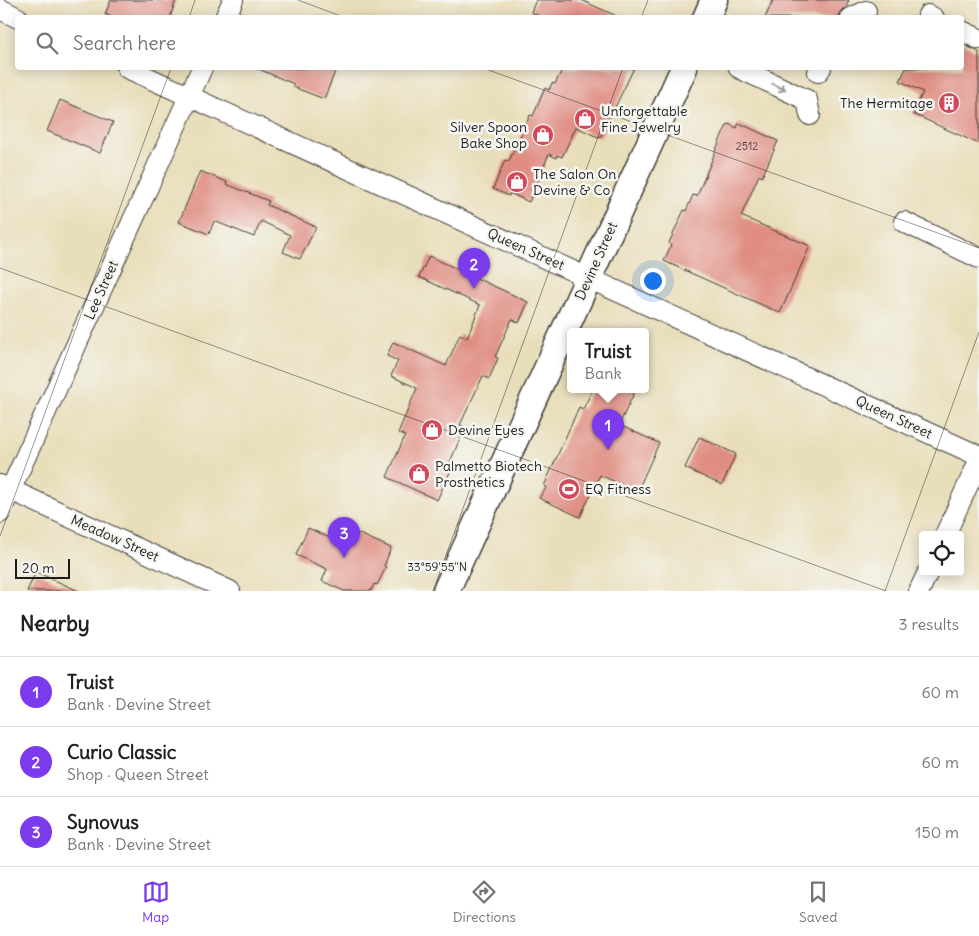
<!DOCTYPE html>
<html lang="en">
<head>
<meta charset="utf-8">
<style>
	body { margin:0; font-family:Delius,sans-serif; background:#f2f2f2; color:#202124 }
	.controls { position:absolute; right:15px; bottom:15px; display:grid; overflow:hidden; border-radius:5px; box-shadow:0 2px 12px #0003 }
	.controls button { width:45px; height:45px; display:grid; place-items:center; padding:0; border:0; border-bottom:1px solid #e0e0e0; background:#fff; color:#202124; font:25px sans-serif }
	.scale { position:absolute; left:15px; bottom:12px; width:55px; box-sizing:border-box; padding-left:5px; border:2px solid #1c1c1c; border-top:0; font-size:14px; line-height:18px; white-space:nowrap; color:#1c1c1c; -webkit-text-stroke:4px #f6f6f2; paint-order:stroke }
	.you { position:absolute; left:652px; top:280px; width:18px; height:18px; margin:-12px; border:4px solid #fff; border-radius:50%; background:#1a73e8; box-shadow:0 0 0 8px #1a73e833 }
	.badge { display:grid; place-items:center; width:32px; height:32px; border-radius:50%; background:#7c3aed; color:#fff; font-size:16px; font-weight:700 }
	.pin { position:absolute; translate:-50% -41px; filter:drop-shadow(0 1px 2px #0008) }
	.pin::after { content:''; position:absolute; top:26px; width:18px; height:15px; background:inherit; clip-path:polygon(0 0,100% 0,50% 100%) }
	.popup { position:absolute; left:567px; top:328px; width:82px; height:65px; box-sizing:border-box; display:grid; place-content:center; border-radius:5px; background:#fff; filter:drop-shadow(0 1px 4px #0005); font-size:16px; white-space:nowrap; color:#757577 }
	.popup b { font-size:19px; color:#202124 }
	.popup::after { content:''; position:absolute; left:50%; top:100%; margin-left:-10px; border:10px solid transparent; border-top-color:#fff }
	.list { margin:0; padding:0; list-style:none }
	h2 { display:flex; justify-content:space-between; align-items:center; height:65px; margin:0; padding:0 20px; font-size:21px }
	h2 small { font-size:16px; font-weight:400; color:#757577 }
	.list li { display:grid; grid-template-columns:32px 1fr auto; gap:15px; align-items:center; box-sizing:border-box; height:70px; padding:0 20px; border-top:1px solid #e0e0e0 }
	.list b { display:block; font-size:19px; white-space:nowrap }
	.list p { margin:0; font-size:16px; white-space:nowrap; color:#757577 }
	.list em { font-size:16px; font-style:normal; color:#757577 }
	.icon { flex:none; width:28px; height:28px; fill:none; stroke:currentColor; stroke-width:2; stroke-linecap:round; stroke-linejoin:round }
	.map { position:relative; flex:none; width:979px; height:591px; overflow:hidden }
	.search { position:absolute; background:#fff; box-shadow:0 2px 12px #0003; left:15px; right:15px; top:15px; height:55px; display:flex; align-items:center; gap:12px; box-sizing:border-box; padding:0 18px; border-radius:5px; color:#757577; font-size:19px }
	.sheet { height:275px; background:#fff }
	nav { display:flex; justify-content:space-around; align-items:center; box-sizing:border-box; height:70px; border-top:1px solid #e0e0e0; background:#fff; font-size:14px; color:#757577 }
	nav a { display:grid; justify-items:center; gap:2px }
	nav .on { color:#7c3aed }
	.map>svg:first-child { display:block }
</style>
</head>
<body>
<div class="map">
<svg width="979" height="591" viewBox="0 0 979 591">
	<rect width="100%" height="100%" fill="#f6f6f2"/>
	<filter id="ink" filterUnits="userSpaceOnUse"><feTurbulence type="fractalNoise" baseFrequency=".02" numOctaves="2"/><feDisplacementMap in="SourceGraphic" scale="10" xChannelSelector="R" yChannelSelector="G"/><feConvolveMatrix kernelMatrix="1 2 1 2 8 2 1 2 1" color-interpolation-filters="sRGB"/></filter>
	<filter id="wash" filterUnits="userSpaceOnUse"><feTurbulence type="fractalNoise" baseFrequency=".0096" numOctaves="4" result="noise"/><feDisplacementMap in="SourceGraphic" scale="20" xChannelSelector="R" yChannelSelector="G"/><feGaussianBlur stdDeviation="1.12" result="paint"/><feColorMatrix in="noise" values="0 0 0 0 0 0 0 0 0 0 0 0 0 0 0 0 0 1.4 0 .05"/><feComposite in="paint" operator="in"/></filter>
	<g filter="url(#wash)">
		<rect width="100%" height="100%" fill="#e9deba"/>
		<g id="blocks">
			<path fill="#e08e83" d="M111,0H176L170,18H114L105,14Z
				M536,0H581L621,18H543L531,12Z
				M773,0H849L846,7L841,12L839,18H765Z
				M962,44L979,52V144L913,114L923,92L900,81L906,68H962Z
				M256,68H323L335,72L324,99L293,87L294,84Z
				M563,68H634L600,138L576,127L562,157L557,155L556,158L549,154L529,202L510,193L509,196L493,189L505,160L509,161L530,115L533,116L545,88L549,90L552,83L555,84Z
				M60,100L113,122L100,153L47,131Z
				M739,123L778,141L762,177L759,175L741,216L810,246L780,313L664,261L671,245L669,243L684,210L686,211L693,195L697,196L723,133L728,124L737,128Z
				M200,171L227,182L226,184L269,201L267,205L316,227L300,259L283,252L290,235L261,221L254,237L214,221L209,234L179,222Z
				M429,256L528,302L519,323L512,319L495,357L498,358L489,379L483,376L460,425L465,427L447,469L451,470L437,500L387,477L405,436L398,433L417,388L391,376L398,361L387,356L393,342L446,366L460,334L467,338L480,305L419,277Z
				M593,389H636L619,425L659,443L637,492L600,475L580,517L539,498L547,487L544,486L579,407L583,409Z
				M699,437L736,454L722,485L685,468Z
				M308,528L339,542L346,528L391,548L384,566L386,567L377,585L374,584L371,591H344L322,581L327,569L296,555Z
				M36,572L79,591H27Z"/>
		</g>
	</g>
	<g filter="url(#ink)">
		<use href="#blocks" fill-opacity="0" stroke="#3b3934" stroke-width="1"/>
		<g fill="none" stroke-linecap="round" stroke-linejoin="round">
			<g stroke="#3b3934" stroke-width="22">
				<path id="minor" d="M0,9L18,18
					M928,15L934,18
					M225,18L233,0
					M851,18L866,11
					M962,31L979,39
					M127,68L979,456
					M739,68L807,100L810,115
					M818,72L821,68
					M904,222L979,258
					M0,485L230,591
					M0,513L202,68
					M945,535L979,461
					M919,591L928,572"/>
			</g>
			<g stroke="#3b3934" stroke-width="29">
				<path id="major" d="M706,18L714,0
					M446,591L684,68"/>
			</g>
			<use href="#minor" stroke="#fff" stroke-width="20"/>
			<use href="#major" stroke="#fff" stroke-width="26"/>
		</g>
		<defs><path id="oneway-shaft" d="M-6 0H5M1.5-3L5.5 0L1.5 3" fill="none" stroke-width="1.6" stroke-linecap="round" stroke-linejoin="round" transform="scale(1.25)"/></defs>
		<use stroke="#999" href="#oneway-shaft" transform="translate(779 87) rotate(26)"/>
	</g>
	<path fill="none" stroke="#1c1c1c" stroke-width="1" stroke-opacity="0.45" d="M298,0L346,18M189,18L195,0M641,18L648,0M483,68L979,248M0,268L886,591M0,536L171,68M433,591L623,68M885,591L979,332"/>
	<defs>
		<g id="building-disc" transform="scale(1.125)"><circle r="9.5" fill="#d1495b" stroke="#f6f6f2"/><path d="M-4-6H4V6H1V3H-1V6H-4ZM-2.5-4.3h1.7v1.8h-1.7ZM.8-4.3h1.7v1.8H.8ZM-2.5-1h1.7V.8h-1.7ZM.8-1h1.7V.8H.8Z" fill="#fff"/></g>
		<g id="shop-disc" transform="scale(1.125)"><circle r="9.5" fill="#d1495b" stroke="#f6f6f2"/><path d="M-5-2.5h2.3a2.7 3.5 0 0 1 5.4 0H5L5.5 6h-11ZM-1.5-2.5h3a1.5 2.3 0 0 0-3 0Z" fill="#fff"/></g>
		<g id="stadium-disc" transform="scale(1.125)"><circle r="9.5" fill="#d1495b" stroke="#f6f6f2"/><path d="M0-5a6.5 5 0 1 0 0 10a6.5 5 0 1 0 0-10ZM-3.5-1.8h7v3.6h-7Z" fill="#fff"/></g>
	</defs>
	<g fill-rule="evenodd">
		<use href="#building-disc" x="949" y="103"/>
		<use href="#shop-disc" x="585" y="119"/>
		<use href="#shop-disc" x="543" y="135"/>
		<use href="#shop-disc" x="517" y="182"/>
		<use href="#shop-disc" x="432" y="430"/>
		<use href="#shop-disc" x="419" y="474"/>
		<use href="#stadium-disc" x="569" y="489"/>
	</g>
	<g text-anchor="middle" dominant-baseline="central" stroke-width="5" stroke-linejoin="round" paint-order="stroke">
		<g font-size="11" fill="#4d3836">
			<text x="747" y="146">2512</text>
		</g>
		<g font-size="14" fill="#1c1c1c" stroke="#f6f6f2" text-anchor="start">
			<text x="933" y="103" text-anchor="end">The Hermitage</text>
			<text x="601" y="111">Unforgettable<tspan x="601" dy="16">Fine Jewelry</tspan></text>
			<text x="527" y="127" text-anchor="end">Silver Spoon<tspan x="527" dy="16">Bake Shop</tspan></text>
			<text x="533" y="174">The Salon On<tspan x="533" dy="16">Devine &amp; Co</tspan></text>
			<text x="448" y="430">Devine Eyes</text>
			<text x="435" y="466">Palmetto Biotech<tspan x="435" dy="16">Prosthetics</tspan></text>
			<text x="585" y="489">EQ Fitness</text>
		</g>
		<g font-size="14" fill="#1c1c1c" stroke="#f6f6f2">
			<text transform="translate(526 249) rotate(24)">Queen Street</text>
			<text transform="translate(596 261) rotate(-66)">Devine Street</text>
			<text transform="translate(101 290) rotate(-66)">Lee Street</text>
			<text transform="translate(894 417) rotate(25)">Queen Street</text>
			<text transform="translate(115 538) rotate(24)">Meadow Street</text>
		</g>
	</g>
	<g font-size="12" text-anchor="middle" fill="#1c1c1c" stroke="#f6f6f2" stroke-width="5" stroke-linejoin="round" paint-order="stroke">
		<text x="437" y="571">33°59'55"N</text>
	</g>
</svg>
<div class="controls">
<button><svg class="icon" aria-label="locate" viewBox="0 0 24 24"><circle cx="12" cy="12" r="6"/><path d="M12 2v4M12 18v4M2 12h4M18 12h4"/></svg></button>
</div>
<div class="scale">20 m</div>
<div class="you"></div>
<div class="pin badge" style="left:608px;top:450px">1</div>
<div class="popup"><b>Truist</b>Bank</div>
<div class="pin badge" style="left:474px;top:289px">2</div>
<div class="pin badge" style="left:344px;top:558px">3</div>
<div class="search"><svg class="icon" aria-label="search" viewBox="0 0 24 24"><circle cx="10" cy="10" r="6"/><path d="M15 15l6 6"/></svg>Search here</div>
</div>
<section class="sheet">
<h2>Nearby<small>3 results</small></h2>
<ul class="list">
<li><span class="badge">1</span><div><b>Truist</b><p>Bank · Devine Street</p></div><em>60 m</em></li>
<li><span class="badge">2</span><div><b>Curio Classic</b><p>Shop · Queen Street</p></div><em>60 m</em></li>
<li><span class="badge">3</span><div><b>Synovus</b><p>Bank · Devine Street</p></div><em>150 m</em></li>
</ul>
</section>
<nav>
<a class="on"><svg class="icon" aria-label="map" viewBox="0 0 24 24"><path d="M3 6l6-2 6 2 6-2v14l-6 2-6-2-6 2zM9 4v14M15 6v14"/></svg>Map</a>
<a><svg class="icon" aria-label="directions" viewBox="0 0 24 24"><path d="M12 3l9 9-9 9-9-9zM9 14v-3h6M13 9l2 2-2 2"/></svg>Directions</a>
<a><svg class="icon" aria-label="saved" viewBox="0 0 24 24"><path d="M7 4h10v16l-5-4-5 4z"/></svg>Saved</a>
</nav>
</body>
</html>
